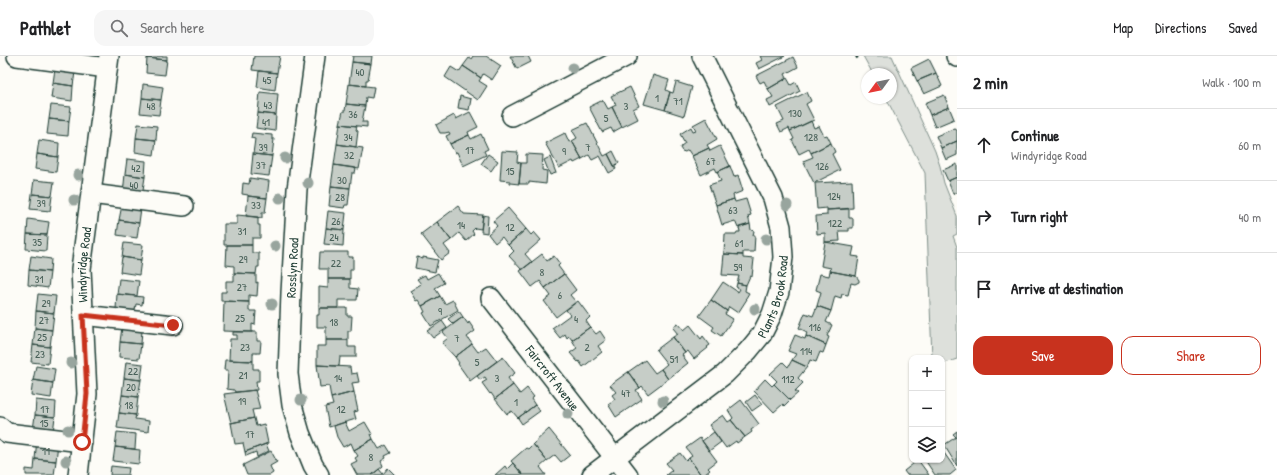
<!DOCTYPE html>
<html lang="en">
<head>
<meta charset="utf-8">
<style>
	body { margin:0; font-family:"Patrick Hand",sans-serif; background:#f6f6f6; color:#202124 }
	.controls { position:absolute; right:12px; bottom:12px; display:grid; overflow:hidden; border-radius:8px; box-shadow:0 1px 3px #0004 }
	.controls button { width:36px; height:36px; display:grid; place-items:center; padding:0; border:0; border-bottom:1px solid #e0e0e0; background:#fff; color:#202124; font:20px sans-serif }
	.compass { position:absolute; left:861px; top:12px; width:36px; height:36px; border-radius:50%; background:#fff; box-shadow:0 1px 3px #0004; rotate:237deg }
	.stop { position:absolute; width:12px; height:12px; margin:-9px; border:3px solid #c8321e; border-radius:50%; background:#fff }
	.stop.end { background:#c8321e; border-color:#fff; box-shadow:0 1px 4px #0008 }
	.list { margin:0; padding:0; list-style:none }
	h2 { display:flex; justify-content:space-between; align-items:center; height:52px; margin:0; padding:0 16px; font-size:17px }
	h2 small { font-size:13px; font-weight:400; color:#757577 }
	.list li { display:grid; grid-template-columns:26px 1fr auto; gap:12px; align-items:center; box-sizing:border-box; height:72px; padding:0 16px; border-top:1px solid #e0e0e0 }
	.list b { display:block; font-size:15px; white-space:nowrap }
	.list p { margin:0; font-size:13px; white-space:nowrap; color:#757577 }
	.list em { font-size:13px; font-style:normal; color:#757577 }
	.actions { display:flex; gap:8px; padding:12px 16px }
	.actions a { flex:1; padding:9px 0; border:1px solid #c8321e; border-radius:12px; text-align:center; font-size:14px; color:#c8321e }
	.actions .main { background:#c8321e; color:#fff }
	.icon { flex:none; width:22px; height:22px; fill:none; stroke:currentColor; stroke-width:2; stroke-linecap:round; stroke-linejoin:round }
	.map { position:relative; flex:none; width:957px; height:419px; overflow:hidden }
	header { display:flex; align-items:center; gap:24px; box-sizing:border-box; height:56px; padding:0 20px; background:#fff; border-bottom:1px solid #e0e0e0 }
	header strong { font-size:19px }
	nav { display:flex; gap:22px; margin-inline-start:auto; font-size:14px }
	.search { width:280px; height:36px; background:#f6f6f6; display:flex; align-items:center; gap:10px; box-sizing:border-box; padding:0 14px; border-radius:12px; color:#757577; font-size:15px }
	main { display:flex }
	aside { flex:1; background:#fff }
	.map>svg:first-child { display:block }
</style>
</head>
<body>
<header>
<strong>Pathlet</strong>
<div class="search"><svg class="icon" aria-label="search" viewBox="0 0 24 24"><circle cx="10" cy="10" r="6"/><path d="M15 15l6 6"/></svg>Search here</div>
<nav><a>Map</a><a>Directions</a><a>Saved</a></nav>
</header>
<main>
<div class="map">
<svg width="957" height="419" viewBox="0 0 957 419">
	<rect width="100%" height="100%" fill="#fdfcf7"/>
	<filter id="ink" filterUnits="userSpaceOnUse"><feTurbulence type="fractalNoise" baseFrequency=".025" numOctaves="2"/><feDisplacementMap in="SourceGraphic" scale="8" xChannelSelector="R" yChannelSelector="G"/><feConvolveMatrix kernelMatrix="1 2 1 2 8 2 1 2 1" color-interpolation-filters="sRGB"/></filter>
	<g filter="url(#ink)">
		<path fill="#dde0db" stroke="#7e8e88" d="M863,0H892L935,95L940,110L944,127L957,160V178L953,180L957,191V303L942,308V302H932L925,117L886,42H891V18H873Z"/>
		<path fill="#c6cdc7" stroke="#1f3d34" d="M148,0H167V4L147,2Z
			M254,0H280L277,17L252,14Z
			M353,0H372L371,8L352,6Z
			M473,0H486L501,10L492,24L483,18L481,22L463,10L469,2L471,3Z
			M510,0H528L531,6L517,13Z
			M760,0H785L759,13L756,7L762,4Z
			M793,1L798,11L785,18L787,22L768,33L764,25L760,27L756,20Z
			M147,2L167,4L165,19L146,17Z
			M929,3L936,17L917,25L911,12Z
			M352,6L371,8L368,24H366V30L349,28Z
			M463,10L481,22L479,25L487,30L478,44L445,21L451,11L459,16Z
			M55,13L75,16L73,30L53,27Z
			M259,15L277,17L275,34L257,31Z
			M936,17L942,30L924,38L917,25Z
			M653,19L669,24L666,34L670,36L665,54L644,48Z
			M787,22L791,29L796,26L800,35L770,51L767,44L773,41L768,33Z
			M676,26L692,31L684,60L665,54L670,36L673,37Z
			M53,27L73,30L72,45L51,42Z
			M143,28L163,31L161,44L142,42Z
			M349,28L374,31L372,42L366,41L365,50L346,48Z
			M630,31L639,50L633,53L638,63L622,71L612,51L616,49L611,40Z
			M260,36L278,38L276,59L258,57Z
			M807,36L811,45L806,48L814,64L790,75L789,72L781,76L777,68L784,65L777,51Z
			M944,39L949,51L930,59L925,47Z
			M460,40L471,43L469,54L458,52Z
			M142,42L161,44L159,59L140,57Z
			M603,44L608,53L612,51L622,71L613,76L611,72L602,76L589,51Z
			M346,48L365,50L362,66H367V71L340,68L343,55H345Z
			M51,49L71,51L69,65L49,63Z
			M949,51L954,63L935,71L930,59Z
			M470,56L478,71L468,76L469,79L450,88L446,80L450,78L449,76L445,77H440L436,69L454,59L456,63Z
			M258,57L276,59L275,75L256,72Z
			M706,62L717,83L707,89L709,92L692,100L688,94L685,96L682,95L680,92L681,90L685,87L680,78L691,71L693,75L696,74L693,69Z
			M49,63L69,65L68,80L47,78Z
			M811,65L814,72L819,70L824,80L827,79L831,87L811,97L809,93L799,98L792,84L794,83L790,75Z
			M587,67L604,100L608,98L616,113L609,117L600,100L592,104L589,99L582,103L572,85L577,82L572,74Z
			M138,68L157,70L156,84L136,82Z
			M340,68L357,70L356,74L358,75L356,91L337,88Z
			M955,72L957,75V85L941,92L936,80Z
			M252,77L272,79V83H274L272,100L253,98L255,83L251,82Z
			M565,77L569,86L572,85L582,103L574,107L573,105L559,112L545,87Z
			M481,78L488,93L484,95L486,99L463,110L457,96L455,97L450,88L469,79L471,83Z
			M136,82L156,84L154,99L135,96Z
			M39,84L59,87L58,101L37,98Z
			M957,85V99L946,104L941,92Z
			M831,87L835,96L832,98L840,114L814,127L803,105L813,101L811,97Z
			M337,88L363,92L359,113L334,109Z
			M720,90L730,110L717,116L715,112L701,119L692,100L709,92L710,95Z
			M502,95L518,96L517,106L521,107L519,128L510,127V125L500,124Z
			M613,95L619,107L614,110L608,98Z
			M37,98L58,101L56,116L35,113Z
			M253,98L272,100L269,120L251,118Z
			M488,98L498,105L491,115L481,108Z
			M526,98L543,99L542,114L547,115L546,128L529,126V128H519L521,107H526Z
			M550,101L556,117L550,119L544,104Z
			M127,103L146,105L145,121L125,118Z
			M957,108V121L948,125L943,114Z
			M334,109L356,112L355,117H352L350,132L331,130Z
			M730,110L734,121L738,119L743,135L733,139L734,143L716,149L709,129L721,125L717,116Z
			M125,118L145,121L142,140L123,138Z
			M957,121V136L953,138L948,125Z
			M250,122L269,125L267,142L248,140V139L242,138L243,127L249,128Z
			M34,124L54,126L52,140L32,138Z
			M852,125L853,152L827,154V152L817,153L815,127Z
			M331,130L350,132L348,149H345L344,152L329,150Z
			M32,138L52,140L50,155L30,153Z
			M248,140L267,142L265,157H262V162L246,160Z
			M734,143L735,146L746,143L751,159L748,160L750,168L738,172L735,165L722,169L716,149Z
			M122,149L141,152L139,167L119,164Z
			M458,150L464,158L483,159L481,173L475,172L472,175L474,178L466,185L459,177L451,184L437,166Z
			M508,152L526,173L508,189L502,181L495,187L488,178L497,170L493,165Z
			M849,153V162H853V172H849V175H839L840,185L825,186V177L817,178L816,160L827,159V154Z
			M328,155L346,157L344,174L326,172Z
			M237,159L258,161V169H260V182H252V189H224V168H237Z
			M483,159L488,160L487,177L481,176Z
			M28,163L49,166L47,179L27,178Z
			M119,164L139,167L137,182L117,179Z
			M437,166L451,184L444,189L450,197L441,204L421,178Z
			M750,168L751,174L754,175L753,179H755L754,196H743V199L724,198L725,178H736L737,176H740L739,171Z
			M326,172L344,174L343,190L324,188Z
			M526,173L531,179L534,176L541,184L525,198L532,206L522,214L509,200L514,195L508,189Z
			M27,178L47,179L46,195L26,193Z
			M825,186L854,191L852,200L859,201L856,220L830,215L831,212L821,210Z
			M124,187L143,189L141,204L122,201Z
			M227,189H252V197H259V211H257L256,218L234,217V210L226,209Z
			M320,196H348V201H353V214H350V223H328V213H319Z
			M542,198L547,205L554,200L560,208L558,210L564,218L545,232L540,225L532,231L520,215Z
			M724,198L743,199V202L754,203L752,221L750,220L746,229L737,227L739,220L722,219Z
			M31,200L51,203L50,216L29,214Z
			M122,201L141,204L139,219L120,216Z
			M417,201L423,203V201L438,204L435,216L415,212Z
			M29,214L50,216L48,232L28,229Z
			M830,215L856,220L859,224V226L855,228L851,227L848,239L842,238L841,242L835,240L831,255L817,250L821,236L816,234L820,218L829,220Z
			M234,217L256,218V227L258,226L257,240L249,239V246L221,245V236H226V225H234Z
			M438,217L444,227L435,232L440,240L422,250L418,244L416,245L410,235L421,228L417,223L425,219L427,223Z
			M564,218L576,234L570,239L576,246L556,261L544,245L551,240L545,232Z
			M119,223L139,225L137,240L117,238Z
			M328,223H350V232L358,233L357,244H338V252H319V231L328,232Z
			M723,226L738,236L740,233L736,231L737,227L746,229L745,235L749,237L746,242L747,243L738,257L729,251L727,255L711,244Z
			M38,238L56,240L54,257L36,255Z
			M117,238L143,241L142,249L136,248L134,261L124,260L125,254L116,253Z
			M440,240L445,248L453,244L458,254L431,270L423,257L425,256L422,250Z
			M711,244L727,255L725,258L733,263L721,280L712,274L714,271L699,260Z
			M224,245L249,246V255H256L255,269L252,268V276L223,275Z
			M578,245L590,261L586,265L590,271L572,284L569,280L567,282L565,278L560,282L552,272L570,259L566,254Z
			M817,250L831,255L826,266L832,269L827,280L829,281L826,289L806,280L807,276L799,272L805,257L813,260Z
			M319,252H347V260H352L351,275H348V284H326V271H317V259H319Z
			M36,255L54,257L52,274L35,272Z
			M459,255L463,261L453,268L448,263Z
			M463,261L468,268L469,266L475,275L467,281L472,288L455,301L442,287L448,282L443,276Z
			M442,265L447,272L433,282L427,275Z
			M677,267L679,268L684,274L690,269L701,283L703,280L710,289L707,291L708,292L694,303L688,295L685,297L673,281L678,278L673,272Z
			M122,271L142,274L141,288L120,286Z
			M590,271L596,278L600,275L606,284L598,290L602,296L583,311L579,305L578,306L570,297L577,292L572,284Z
			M35,272L52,274L50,291L33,289Z
			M233,276H257V285H261L260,297H253V305L229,304L230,283H237V279H233Z
			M795,279L805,283L806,280L826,289L823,297L820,296L816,306L810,304L807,311L792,304L796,298L788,295Z
			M673,281L685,297L682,299L688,307L668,323L661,313L667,308L656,294Z
			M326,284H348V291H356V301H340L339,310L317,309V290H326Z
			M120,286L141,288L139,303L119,301Z
			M472,288L478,296L486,291L497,305L470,325L458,308L459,307L455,301Z
			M33,289L50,291L48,308L31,306Z
			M503,301L515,317L508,322L513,329L495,343L491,337L490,338L482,327L487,324L485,321L480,324L477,320Z
			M225,304L253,305V313H259V325H256L257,334L235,336L234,334L227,333L228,314H224Z
			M645,304L655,317L661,313L668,323L648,338L642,330L640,332L628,316Z
			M792,304L807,311L798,322L803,327L795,335L798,337L790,344L774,328L777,325L770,318L783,306L788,311Z
			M126,306L143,308L141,324L124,322Z
			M317,309L350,311L351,318L357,317L359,326L352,327L354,336L331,342L329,330L320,331Z
			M36,310L55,313L53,327L33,324Z
			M628,316L640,332L636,334L642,343L616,361L608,348L615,343L612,339L616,336L610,329Z
			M124,322L141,324L138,341L122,339Z
			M765,323L772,330L774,328L790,344L784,350L783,348L774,356L754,335Z
			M33,324L53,327L51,342L31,339Z
			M513,329L520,338L527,332L534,341L531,343L535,349L518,362L512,355L507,358L495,343Z
			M255,334L260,353L252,354L254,362L231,367L224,338Z
			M354,336L358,355L354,356L356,363L329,371L325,351L333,349L331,342Z
			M122,339L138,341L136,359L119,357Z
			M755,339L762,348L752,355L746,346Z
			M36,344L56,346L55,361L35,359Z
			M741,344L759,368L751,374L752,376L745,381L731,364L733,362L728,354Z
			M535,349L540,355L522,368L518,362Z
			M119,357L136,359L135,363L149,365L148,376L117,372Z
			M35,359L55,361L53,376L33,374Z
			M723,359L728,366L731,364L745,381L737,387L736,385L726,392L709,369Z
			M254,362L256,370L264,368L268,387L245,396L243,387L235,388L231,367Z
			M345,366L349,375L365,366L372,378H371L373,383L354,394L351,387L343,391L337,381L334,370Z
			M549,373L570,399L561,406L555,399L547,405L533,388Z
			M957,375V410L944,389L956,381L953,378Z
			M117,376L136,378L135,393L115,391Z
			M714,376L721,386L709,395L702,385Z
			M700,382L717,405L708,412L710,414L704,419H701L689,402L692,400L686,392Z
			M373,383L379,393L386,389L391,397L385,400L386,402L381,405L383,410L372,419H357L351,408L357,405L355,402L358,400L354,394Z
			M37,384L58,387L56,405L35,403Z
			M266,388L269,395L257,401L256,396L246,400L245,396Z
			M533,388L547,405L540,411L546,419H523L511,405L526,392L528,393Z
			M115,391L140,394L139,408L113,405Z
			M942,394L956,414L950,419H935L925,404H942Z
			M271,395L277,406L270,410L273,417L270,419H247L243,409Z
			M680,397L686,405L689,402L701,419H666L672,414L666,407Z
			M35,403L56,405L54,419H26V413L34,414Z
			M918,404L929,419H907L904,415Z
			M513,407L523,419H495L505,410L507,413Z
			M111,410L129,412L128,419H110Z
			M388,412L395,419H372L379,413L383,418Z"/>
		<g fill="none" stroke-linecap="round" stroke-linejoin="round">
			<g stroke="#1f3d34" stroke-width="22">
				<g id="minor">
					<path d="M17,0L107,12"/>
					<path d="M315,0L297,133L291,237L288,318L292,349L300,377L313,409L319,419"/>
					<path d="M956,0L957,1"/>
					<path d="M512,60L627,0"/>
					<path d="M91,138L184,150"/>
					<path id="s1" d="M491,242L628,419"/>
					<path d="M83,259L173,269"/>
					<path d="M0,371L7,377L82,386"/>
					<path id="s2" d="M78,419L87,338L81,213L109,0"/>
					<path id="s3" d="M592,419L725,318L748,295L762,278L772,258L779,236L783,201L781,171L773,142L702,0"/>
				</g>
			</g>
			<path stroke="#1f3d34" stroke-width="2.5" stroke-dasharray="3 3" stroke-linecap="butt" d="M856,0L858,3"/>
			<use href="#minor" stroke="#fdfcf7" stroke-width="19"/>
		</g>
		<g fill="#98a59e">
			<circle cx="573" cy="12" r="5.5"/>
			<circle cx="285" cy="102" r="5.5"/>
			<circle cx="78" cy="119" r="5.5"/>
			<circle cx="308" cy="127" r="5.5"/>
			<circle cx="280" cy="142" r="5.5"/>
			<circle cx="74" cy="144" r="5.5"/>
			<circle cx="787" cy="149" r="5.5"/>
			<circle cx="766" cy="183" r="5.5"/>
			<circle cx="275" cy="190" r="5.5"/>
			<circle cx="272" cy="248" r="5.5"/>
			<circle cx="755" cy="253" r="5.5"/>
			<circle cx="71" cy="307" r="5.5"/>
			<circle cx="301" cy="344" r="5.5"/>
			<circle cx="663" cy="345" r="5.5"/>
			<circle cx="568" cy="358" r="5.5"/>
			<circle cx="68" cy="374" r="5.5"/>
			<circle cx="66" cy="405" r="5.5"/>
		</g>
	</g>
	<g fill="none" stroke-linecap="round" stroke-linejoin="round" filter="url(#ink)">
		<path stroke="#c8321e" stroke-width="5" d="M82,386L87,338L83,259L173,269"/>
	</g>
	<g text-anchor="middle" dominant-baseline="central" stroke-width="3" stroke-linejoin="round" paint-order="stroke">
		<g font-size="11" fill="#496159">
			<text x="360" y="16">40</text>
			<text x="267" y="24">45</text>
			<text x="657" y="42">1</text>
			<text x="678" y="45">71</text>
			<text x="268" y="49">43</text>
			<text x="151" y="50">48</text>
			<text x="626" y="50">3</text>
			<text x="795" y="57">130</text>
			<text x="353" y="58">36</text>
			<text x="606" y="62">5</text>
			<text x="266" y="66">41</text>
			<text x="348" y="81">34</text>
			<text x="811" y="81">128</text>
			<text x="263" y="91">39</text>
			<text x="588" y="91">7</text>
			<text x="470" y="94">17</text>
			<text x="564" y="95">9</text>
			<text x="349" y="99">32</text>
			<text x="711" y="105">67</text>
			<text x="261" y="109">37</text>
			<text x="822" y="110">126</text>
			<text x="136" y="112">42</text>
			<text x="510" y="115">15</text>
			<text x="342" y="124">30</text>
			<text x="134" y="129">40</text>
			<text x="834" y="140">124</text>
			<text x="340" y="141">28</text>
			<text x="41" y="147">39</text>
			<text x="256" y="149">33</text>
			<text x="733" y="154">63</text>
			<text x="336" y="165">26</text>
			<text x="835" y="167">122</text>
			<text x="461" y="169">14</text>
			<text x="510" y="171">12</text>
			<text x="242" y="175">31</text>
			<text x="334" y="181">24</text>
			<text x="37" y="186">35</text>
			<text x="739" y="187">61</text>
			<text x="243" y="203">29</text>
			<text x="336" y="207">22</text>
			<text x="738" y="211">59</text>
			<text x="542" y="216">8</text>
			<text x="39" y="223">31</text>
			<text x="242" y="231">27</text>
			<text x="560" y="239">6</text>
			<text x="46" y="247">29</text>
			<text x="440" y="255">9</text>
			<text x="240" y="262">25</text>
			<text x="576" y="263">4</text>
			<text x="44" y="264">27</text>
			<text x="334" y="266">18</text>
			<text x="815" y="271">116</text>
			<text x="42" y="281">25</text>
			<text x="457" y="282">7</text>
			<text x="245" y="291">23</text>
			<text x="587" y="291">2</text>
			<text x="806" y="295">114</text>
			<text x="40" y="298">23</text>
			<text x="674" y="303">51</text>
			<text x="477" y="306">5</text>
			<text x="133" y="315">22</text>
			<text x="243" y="319">21</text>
			<text x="338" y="322">14</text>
			<text x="497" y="322">3</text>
			<text x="788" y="323">112</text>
			<text x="131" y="331">20</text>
			<text x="626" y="337">47</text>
			<text x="242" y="345">19</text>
			<text x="516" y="346">1</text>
			<text x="129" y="349">18</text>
			<text x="45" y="353">17</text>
			<text x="341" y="353">12</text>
			<text x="44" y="367">15</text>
			<text x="250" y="378">17</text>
			<text x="46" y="395">11</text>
			<text x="371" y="401">8</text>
		</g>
		<g font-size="13" fill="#1f3d34" stroke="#fdfcf7">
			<text stroke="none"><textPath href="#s2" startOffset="211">Windyridge Road</textPath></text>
			<text transform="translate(292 212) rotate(-87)">Rosslyn Road</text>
			<text stroke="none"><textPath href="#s3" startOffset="261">Plants Brook Road</textPath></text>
			<text stroke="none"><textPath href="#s1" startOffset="101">Faircroft Avenue</textPath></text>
		</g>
	</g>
</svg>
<div class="controls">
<button>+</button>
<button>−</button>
<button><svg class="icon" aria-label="layers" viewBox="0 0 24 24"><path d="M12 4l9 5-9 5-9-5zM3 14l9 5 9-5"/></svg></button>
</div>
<svg class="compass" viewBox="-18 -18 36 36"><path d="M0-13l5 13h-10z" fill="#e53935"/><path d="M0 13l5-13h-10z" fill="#757577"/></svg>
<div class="stop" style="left:82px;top:386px"></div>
<div class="stop end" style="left:173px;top:269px"></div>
</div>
<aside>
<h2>2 min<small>Walk · 100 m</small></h2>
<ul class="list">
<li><svg class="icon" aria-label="ahead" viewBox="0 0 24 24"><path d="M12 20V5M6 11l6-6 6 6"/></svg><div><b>Continue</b><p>Windyridge Road</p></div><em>60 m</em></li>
<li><svg class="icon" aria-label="right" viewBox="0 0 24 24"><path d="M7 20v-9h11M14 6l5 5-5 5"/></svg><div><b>Turn right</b></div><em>40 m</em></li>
<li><svg class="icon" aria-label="arrive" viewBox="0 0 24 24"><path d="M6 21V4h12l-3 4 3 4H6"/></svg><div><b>Arrive at destination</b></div></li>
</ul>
<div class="actions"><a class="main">Save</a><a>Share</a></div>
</aside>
</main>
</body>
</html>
